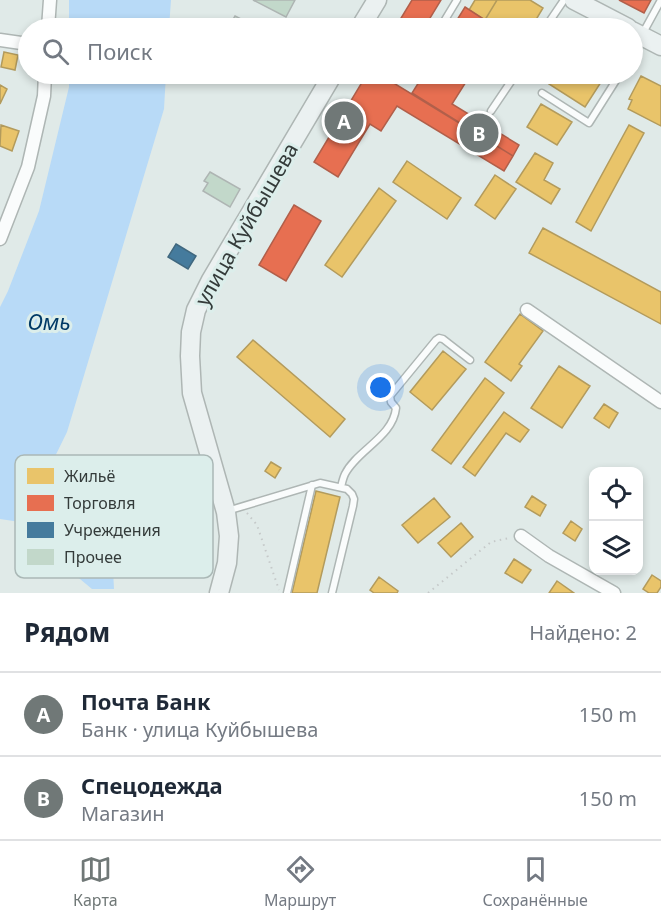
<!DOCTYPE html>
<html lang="ru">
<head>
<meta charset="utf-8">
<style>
	body { margin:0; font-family:"Noto Sans",sans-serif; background:#f2f2f3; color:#1f2937 }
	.controls { position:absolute; right:18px; bottom:18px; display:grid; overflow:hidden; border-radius:12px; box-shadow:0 3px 9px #0003 }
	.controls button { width:54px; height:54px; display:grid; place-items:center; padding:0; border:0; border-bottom:2px solid #e0e1e3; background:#fff; color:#1f2937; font:30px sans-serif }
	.you { position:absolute; left:381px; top:388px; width:21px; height:21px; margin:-15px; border:4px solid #fff; border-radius:50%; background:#1a73e8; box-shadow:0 0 0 9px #1a73e833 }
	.badge { display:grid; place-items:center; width:39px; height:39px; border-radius:50%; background:#707877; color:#fff; font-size:20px; font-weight:700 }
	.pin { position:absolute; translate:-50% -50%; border:3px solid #fff; box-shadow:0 2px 6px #0006 }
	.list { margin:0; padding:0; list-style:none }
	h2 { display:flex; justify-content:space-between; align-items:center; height:78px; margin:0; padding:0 24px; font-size:26px }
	h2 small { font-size:20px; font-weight:400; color:#747a83 }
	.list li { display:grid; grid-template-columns:39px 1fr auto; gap:18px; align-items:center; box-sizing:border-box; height:84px; padding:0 24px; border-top:2px solid #e0e1e3 }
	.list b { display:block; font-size:22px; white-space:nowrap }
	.list p { margin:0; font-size:20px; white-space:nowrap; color:#747a83 }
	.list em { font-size:20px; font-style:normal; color:#747a83 }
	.icon { flex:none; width:33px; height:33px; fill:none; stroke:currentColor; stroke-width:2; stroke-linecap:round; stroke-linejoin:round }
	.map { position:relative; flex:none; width:661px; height:593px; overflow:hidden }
	.search { position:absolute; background:#fff; box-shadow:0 3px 9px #0003; left:18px; right:18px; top:18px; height:66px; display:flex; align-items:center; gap:15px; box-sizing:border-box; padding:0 21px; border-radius:33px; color:#747a83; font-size:22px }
	.sheet { height:246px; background:#fff }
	nav { display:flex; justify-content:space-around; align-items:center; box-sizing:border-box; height:84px; border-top:2px solid #e0e1e3; background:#fff; font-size:16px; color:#747a83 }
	nav a { display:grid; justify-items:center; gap:3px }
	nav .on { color:#707877 }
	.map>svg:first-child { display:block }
</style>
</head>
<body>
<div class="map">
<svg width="661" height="593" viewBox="0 0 661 593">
	<rect width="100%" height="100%" fill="#e0eae8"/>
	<path fill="#b8daf7" d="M69,0H171L169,28H69Z
		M69,74H166L164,109L67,432L39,489L82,534L113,570L114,589H92L68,569L20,522L0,519V307L8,291L39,211L69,87Z"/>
	<path fill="#e9c46a" stroke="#b39b5c" stroke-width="1.5" d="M475,0H497L485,20L469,10Z
		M497,0H530L543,8L531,28H480Z
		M4,52L18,55L15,70L1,67Z
		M555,74H594L603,79L585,107L549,84Z
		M641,76L661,86V126L628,109L632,100L629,99Z
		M0,85L7,89L0,104Z
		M541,104L572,122L557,145L527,127Z
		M1,125L19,131L12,151L0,146Z
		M629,125L644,133L591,231L576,222Z
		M535,153L553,163L544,180L560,189L551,204L516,182Z
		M407,161L461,198L447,219L393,182Z
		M495,175L516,189L495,219L475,205Z
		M379,188L396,201L342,277L325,265Z
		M543,228L661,292V324L529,253Z
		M520,314L543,331L519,364L522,366L511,381L485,362Z
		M253,340L345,419L330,437L237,357Z
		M443,351L466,369L432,410L410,392Z
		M559,366L590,386L562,428L531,408Z
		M485,378L504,393L451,464L432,450Z
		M604,404L618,413L609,428L594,418Z
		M504,412L529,430L520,442L506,433L475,476L463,467Z
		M271,462L281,468L275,478L265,471Z
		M316,491L340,497L317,593H292Z
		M532,496L546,505L540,516L525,507Z
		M434,498L450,517L418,543L402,525Z
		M571,521L582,529L575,541L563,533Z
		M461,523L473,537L451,557L438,543Z
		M514,559L531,570L522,583L505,573Z
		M652,575L661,581V587L657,593H649L643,589Z
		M379,577L398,591L397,593H374L370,590Z
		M557,581L574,593H549Z"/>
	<path fill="#e76f51" stroke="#b15f4a" stroke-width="1.5" d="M412,0H441L424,28H395Z
		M619,0H651L644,13Z
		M465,7L485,20L480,28H452Z
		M367,74H379L513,156L504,171L397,106L381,131L370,124L338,177L314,162Z
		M379,74H397L392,81Z
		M424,74H471L452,104L519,145L513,156L412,93Z
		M294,205L321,221L286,281L259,265Z"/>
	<path fill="#457b9d" stroke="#40687f" stroke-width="1.5" d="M176,244L196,256L188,269L168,257Z"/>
	<path fill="#c2d8ca" stroke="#aeb5b3" stroke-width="1.5" d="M253,0H295L286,17Z
		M235,16L259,28H228Z
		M210,172L240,189L230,207L203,191L208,183L204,181Z"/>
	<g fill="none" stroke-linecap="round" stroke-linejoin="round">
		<g stroke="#aeb6b4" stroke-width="9">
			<path id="lane" d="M440,28L457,0
				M545,28L564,0
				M632,53L661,0
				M542,93L589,123L620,74
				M491,111L516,74
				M341,487C342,483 343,478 345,474C357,450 393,437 396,408L391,402L390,396L436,340L439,338L443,339L470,360
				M227,511L320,483L347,489L352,494L354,499L353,506L332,593
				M287,593L312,485"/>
		</g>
		<g stroke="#aeb6b4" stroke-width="15">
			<path id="street" d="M48,28L50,0
				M0,40L28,44
				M0,239L28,167L44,96L45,74
				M527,310L661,402
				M521,536L549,556L614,593"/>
		</g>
		<g stroke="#aeb6b4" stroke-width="21">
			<path id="secondary" d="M574,0L628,28
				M360,28L377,0
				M632,31L661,46
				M219,593L227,563L229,536L226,512L192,393L190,356L191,332L196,310L211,280L333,74"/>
		</g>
		<path stroke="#c5c9c9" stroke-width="2" stroke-dasharray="1.5 4.5" stroke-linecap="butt" d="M247,513L257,525L279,590
			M428,593L491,542L509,538"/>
		<use href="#lane" stroke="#fafcfc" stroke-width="6"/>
		<use href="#street" stroke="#fafcfc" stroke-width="12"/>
		<use href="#secondary" stroke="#ebf1f1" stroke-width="18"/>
	</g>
	<g text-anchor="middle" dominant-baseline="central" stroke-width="6" stroke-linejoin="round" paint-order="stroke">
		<g font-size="21" fill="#343b3a" stroke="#dceeeb">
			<text transform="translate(246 224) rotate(-60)">улица Куйбышева</text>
		</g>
		<g font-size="22" font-style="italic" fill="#003a66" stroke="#dceeeb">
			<text x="49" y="321">Омь</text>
		</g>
	</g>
	<rect x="15" y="455" width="198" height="123" rx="9" fill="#dceeeb" stroke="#aab8b6" stroke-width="1.5"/>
	<rect x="27" y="468" width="27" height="16" fill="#e9c46a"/>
	<rect x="27" y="495" width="27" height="16" fill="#e76f51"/>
	<rect x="27" y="522" width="27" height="16" fill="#457b9d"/>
	<rect x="27" y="549" width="27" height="16" fill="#c2d8ca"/>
	<g font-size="16" fill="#343b3a">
		<text x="64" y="482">Жильё</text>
		<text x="64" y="509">Торговля</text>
		<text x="64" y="536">Учреждения</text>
		<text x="64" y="563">Прочее</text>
	</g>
</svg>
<div class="controls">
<button><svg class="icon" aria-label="locate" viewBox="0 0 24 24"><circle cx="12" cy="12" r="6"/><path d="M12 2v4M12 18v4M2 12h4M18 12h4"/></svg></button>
<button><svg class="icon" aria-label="layers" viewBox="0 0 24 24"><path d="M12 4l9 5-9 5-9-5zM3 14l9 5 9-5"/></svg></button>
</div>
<div class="you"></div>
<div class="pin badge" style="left:344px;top:121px">A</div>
<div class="pin badge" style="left:479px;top:133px">B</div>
<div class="search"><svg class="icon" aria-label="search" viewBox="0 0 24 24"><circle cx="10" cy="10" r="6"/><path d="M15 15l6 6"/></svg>Поиск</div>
</div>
<section class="sheet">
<h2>Рядом<small>Найдено: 2</small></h2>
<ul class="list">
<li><span class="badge">A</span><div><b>Почта Банк</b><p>Банк · улица Куйбышева</p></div><em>150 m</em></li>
<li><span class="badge">B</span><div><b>Спецодежда</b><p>Магазин</p></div><em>150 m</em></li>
</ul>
</section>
<nav>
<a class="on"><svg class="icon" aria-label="map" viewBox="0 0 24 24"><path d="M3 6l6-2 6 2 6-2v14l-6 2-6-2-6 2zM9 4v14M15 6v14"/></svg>Карта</a>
<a><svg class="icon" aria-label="directions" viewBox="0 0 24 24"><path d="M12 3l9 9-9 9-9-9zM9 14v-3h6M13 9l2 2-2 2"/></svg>Маршрут</a>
<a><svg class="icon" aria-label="saved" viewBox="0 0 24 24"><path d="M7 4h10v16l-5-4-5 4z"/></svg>Сохранённые</a>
</nav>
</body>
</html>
